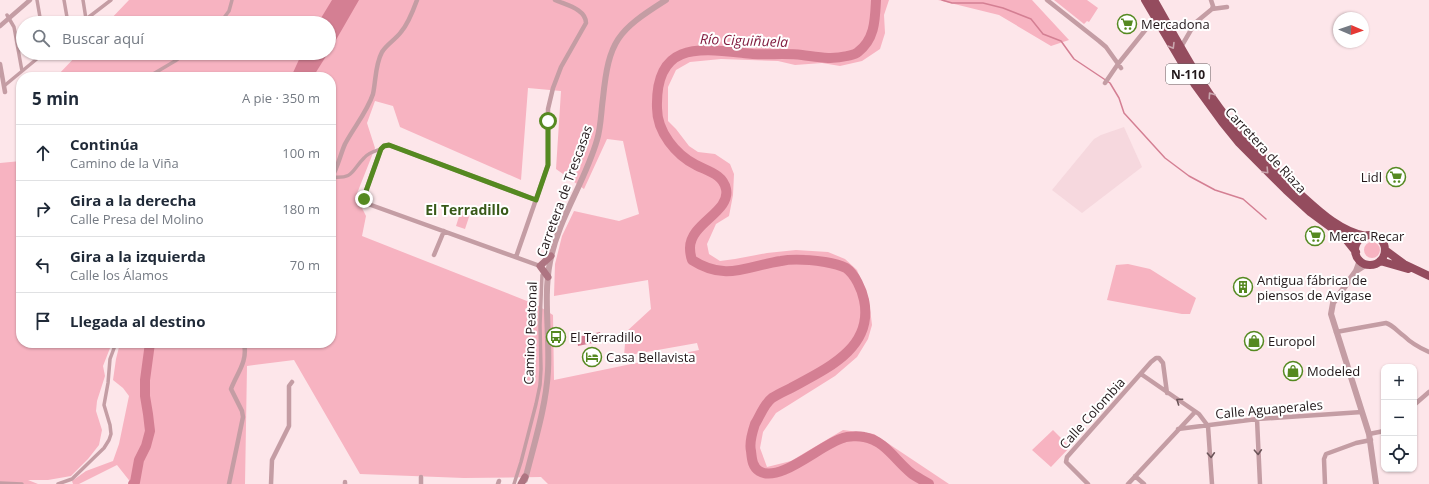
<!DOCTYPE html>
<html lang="es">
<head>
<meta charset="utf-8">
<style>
	body { margin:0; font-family:"Open Sans",sans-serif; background:#f6f6f7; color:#1f2937 }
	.controls { position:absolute; right:12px; bottom:12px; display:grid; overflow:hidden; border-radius:8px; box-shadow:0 1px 3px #0004 }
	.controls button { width:36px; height:36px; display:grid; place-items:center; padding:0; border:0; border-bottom:1px solid #e0e1e3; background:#fff; color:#1f2937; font:20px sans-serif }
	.compass { position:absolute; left:1333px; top:12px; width:36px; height:36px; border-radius:50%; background:#fff; box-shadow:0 1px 3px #0004; rotate:92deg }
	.stop { position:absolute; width:12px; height:12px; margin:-9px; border:3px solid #558921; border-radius:50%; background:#fff }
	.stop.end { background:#558921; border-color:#fff; box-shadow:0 1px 4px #0008 }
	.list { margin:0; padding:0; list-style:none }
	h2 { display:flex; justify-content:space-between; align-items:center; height:52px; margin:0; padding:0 16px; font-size:17px }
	h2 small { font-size:13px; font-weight:400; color:#747a83 }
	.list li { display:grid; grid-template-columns:26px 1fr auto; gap:12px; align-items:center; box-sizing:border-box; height:56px; padding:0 16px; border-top:1px solid #e0e1e3 }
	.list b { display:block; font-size:15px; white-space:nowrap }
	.list p { margin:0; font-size:13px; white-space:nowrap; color:#747a83 }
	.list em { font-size:13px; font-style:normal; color:#747a83 }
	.icon { flex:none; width:22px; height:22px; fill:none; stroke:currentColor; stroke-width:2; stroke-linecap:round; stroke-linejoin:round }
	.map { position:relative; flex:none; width:1429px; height:484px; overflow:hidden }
	.search { position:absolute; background:#fff; box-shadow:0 1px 3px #0004; left:16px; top:16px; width:320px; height:44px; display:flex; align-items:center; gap:10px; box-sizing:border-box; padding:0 14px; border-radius:22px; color:#747a83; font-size:15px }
	.panel { position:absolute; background:#fff; box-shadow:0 1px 3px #0004; left:16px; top:72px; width:320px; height:276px; border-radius:16px }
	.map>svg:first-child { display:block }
</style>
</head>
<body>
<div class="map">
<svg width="1429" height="484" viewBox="0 0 1429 484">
	<rect width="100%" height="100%" fill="#fde6ea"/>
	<path fill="#f6d8de" d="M1124,127L1142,167L1082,213L1052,190L1094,139L1101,135Z"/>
	<path fill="#f7b3c1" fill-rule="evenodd" d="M129,0H889L884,15L885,33L880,49L862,61L840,66L822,63L795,65L778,61L721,59L690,62L676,70L668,87V121L676,129L689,146L698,152L715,154L730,164L734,174L733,195L729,216L716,224L707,244L709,254L720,261L735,259L767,253L796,250L828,252L845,259L857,270L869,300L872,325L868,339L857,357L835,376L776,413L763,432L760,448L767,467L791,461L843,430L874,434L949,484H548L541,477L464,478L360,474L294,360L247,366L245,484H132L117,465L79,484H73L72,481L86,471L113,461L119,444L129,396L123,388L113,380L116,359L120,343H331V77H56L79,53H329V23H107ZM528,88L561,91L556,169L584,189L607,139L623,141L639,214L619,221L574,211L562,236L555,264L554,296L648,280L651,309L626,332L624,356L697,343L699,350L554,380L553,315L537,305L362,236L366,216L356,196L375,148L367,123L375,101L393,106L400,127L521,180Z
		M938,0H1032L1069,40L1051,46L999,15Z
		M1054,0H1087L1098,8L1089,22L1087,21L1084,24Z
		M21,161V343H112L103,366L105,376L97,401L96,411L102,430L99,445L88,459L71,476L48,480H28L38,484H0V163Z
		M462,207L471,211L465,229L456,226Z
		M1364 250a8 8 0 1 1 16 0a8 8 0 1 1-16 0Z
		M1128,264L1150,269L1196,298L1190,314H1182L1107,300L1116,265Z
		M1053,430L1070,447L1051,467L1032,450Z"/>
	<path fill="#d47f93" d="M332,0H359L329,52V23H318Z
		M302,53H328L313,77H291Z
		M600,332L602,341L578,346L577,337Z"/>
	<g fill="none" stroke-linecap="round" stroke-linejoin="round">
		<path stroke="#d47f93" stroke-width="1.5" d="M942,0L952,3H983L1003,8L1031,19L1043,34L1061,41L1074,59L1110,83L1119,98L1124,113L1165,158L1189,176L1215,190L1243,199L1266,219"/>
		<path stroke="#d47f93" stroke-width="10" d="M876,0C875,20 875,39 858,52C855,55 850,55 847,56C831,60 818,57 802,55C786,53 769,55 753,54C703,49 655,38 657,108C657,132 676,155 696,165C707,171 723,174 726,189C731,212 690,223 690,248C690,252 691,257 692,260C726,282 747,266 781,261C795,258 811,260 825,262C831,263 840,265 846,268C855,274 862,290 864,300C874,348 826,369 791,388C785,391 778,394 772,398C764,404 760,416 755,424C752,433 749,443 751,451C752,459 752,466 759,471C780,484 821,444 843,438C848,436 859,436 864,437C884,440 896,461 911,473C916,477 923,480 929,484
			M133,484L135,482L139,460L146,446L150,431L148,414L145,396V380L150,343"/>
		<path stroke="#c49da4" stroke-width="3.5" d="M37,0L41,23
			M64,0L68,23
			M83,0L86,19
			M7,15L14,27L22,71
			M81,23L111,0
			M220,23L229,11L232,0
			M148,77L175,61L186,53
			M4,86L44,53
			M332,177C354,179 351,171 364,158C368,153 375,151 381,149
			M0,483L22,484
			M58,484L72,479L104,448L109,440L111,434L110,425L104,405L108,383L110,359L116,343
			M514,484L521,462L536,404L540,385L541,369L540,325L542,275"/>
		<path stroke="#c49da4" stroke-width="4.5" d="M1047,0L1099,41L1106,47L1121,68
			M1212,9L1227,7
			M0,26L30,0
			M1181,47L1195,23L1212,9L1213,6L1211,0
			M0,64L5,92
			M1105,83L1118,64L1155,18
			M331,178C338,168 340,155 345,144C354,127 367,112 373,94C376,80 375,65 382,52C387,44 395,40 401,32C408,24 413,11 417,0
			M536,200L389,145L384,146L381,149L364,196L366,202L371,205L540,266
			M434,255L444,231
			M516,257L548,165V109L553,88L561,67L586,23C586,9 566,5 555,0
			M1336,332L1386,323C1393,325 1398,332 1404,336C1411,343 1420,348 1429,352
			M1141,374L1199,414L1208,426L1212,484
			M1414,405L1429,392
			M1257,419L1260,484
			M1178,429L1257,419L1362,412
			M1369,434L1384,431
			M1135,476L1144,484
			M229,484L243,417L242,411L231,389C237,373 248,362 244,343
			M271,484L272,460L289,426V386L292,382
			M345,484V482
			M421,484V477
			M498,484L499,481
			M1088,484L1066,462L1067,457L1151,362L1156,358H1159L1163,363L1167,393
			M1128,484L1195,412
			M1325,484L1324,459L1326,454L1356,443L1371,440"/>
		<path stroke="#c49da4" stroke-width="6" d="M1360,260L1356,271L1333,303L1331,314L1369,434L1376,484
			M1356,271L1367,264
			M525,480C534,444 546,407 548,371C550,335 543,297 550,262C558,219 585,182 597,140C601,127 601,112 603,98C609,40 617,31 666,0"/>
		<path stroke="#ae7582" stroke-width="7" d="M548,277L540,266L551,256
			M521,484L525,477"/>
		<path stroke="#944c5e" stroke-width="8" d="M1145,0L1195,85L1222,122L1239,143L1286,190L1310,212L1344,237L1356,252
			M1154,0C1177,40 1199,83 1228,119C1249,145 1274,169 1298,192C1318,210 1339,231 1366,236
			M1355 250a15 15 0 1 1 30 0a15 15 0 1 1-30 0Z
			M1385,250L1404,264L1429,276
			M1380,261L1408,269"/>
	</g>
	<defs><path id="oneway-chevron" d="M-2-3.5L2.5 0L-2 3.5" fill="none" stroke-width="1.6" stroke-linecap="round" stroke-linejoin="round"/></defs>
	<g stroke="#caa6ae">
		<use href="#oneway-chevron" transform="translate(1172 46) rotate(59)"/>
		<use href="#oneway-chevron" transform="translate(1211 95) rotate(-124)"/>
		<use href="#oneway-chevron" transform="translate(1266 171) rotate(46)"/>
	</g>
	<g stroke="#6b5458">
		<use href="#oneway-chevron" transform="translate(1179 401) rotate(-145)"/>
		<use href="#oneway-chevron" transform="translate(1258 452) rotate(87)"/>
		<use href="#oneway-chevron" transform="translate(1211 455) rotate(87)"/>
	</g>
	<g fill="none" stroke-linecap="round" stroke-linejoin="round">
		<path stroke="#558921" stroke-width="5" d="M364,199L365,194L381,149L384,146L389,145L536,200L548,165V121"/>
	</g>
	<defs>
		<g id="supermarket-ring" transform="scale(1)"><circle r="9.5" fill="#fff" stroke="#558921" stroke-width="1.5"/><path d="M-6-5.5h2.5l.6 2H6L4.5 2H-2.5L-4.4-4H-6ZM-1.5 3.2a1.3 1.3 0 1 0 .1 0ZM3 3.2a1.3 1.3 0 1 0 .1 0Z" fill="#558921"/></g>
		<g id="building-ring" transform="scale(1)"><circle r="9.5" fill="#fff" stroke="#558921" stroke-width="1.5"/><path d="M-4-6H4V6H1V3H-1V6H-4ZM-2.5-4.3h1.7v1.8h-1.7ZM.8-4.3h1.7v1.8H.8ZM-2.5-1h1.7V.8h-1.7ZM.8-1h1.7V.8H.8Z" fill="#558921"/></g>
		<g id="bus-ring" transform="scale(1)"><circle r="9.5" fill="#fff" stroke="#558921" stroke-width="1.5"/><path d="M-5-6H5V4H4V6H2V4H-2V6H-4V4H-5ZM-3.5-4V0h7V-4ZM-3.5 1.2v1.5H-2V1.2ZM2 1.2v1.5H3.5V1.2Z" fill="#558921"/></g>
		<g id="shop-ring" transform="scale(1)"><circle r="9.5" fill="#fff" stroke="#558921" stroke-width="1.5"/><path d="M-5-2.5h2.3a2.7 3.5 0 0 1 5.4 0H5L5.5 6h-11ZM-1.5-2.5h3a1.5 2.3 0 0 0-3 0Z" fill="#558921"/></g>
		<g id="hotel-ring" transform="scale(1)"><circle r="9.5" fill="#fff" stroke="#558921" stroke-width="1.5"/><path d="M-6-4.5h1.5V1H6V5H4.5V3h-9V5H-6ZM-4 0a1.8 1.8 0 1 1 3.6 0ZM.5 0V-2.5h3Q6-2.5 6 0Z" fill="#558921"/></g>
	</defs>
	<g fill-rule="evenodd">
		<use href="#supermarket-ring" x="1127" y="24"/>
		<use href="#supermarket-ring" x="1396" y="177"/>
		<use href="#supermarket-ring" x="1315" y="236"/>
		<use href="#building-ring" x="1243" y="287"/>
		<use href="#bus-ring" x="556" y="337"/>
		<use href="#shop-ring" x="1254" y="341"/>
		<use href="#hotel-ring" x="592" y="357"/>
		<use href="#shop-ring" x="1293" y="371"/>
	</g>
	<g text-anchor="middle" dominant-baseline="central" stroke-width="4" stroke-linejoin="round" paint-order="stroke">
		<rect fill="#fff" stroke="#645d5f" stroke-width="1" x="1166" y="64" width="44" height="20" rx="3"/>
		<g font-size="12" font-weight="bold" fill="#22181a">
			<text x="1188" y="74">N-110</text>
		</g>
		<g font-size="13" fill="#22181a" stroke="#fff" text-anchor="start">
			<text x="1141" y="24">Mercadona</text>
			<text x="1382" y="177" text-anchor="end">Lidl</text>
			<text x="1329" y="236">Merca Recar</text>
			<text x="1257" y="280">Antigua fábrica de<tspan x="1257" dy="15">piensos de Avigase</tspan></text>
			<text x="570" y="337">El Terradillo</text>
			<text x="1268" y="341">Europol</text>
			<text x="606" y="357">Casa Bellavista</text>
			<text x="1307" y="371">Modeled</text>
		</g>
		<g font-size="13" fill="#22181a" stroke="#fff">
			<text transform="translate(1266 150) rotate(47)">Carretera de Riaza</text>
			<text transform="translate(564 191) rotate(-70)">Carretera de Trescasas</text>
			<text transform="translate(530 333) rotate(-88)">Camino Peatonal</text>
			<text transform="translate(1269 409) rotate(-5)">Calle Aguaperales</text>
			<text transform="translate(1092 413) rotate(-48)">Calle Colombia</text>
		</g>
		<g font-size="14" font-style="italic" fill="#831e41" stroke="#fff">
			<text transform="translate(744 40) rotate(2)">Río Ciguiñuela</text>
		</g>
		<g font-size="14" font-weight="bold" fill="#385919" stroke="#fff">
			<text x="467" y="209">El Terradillo</text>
		</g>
	</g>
</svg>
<div class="controls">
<button>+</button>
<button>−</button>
<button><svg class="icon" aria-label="locate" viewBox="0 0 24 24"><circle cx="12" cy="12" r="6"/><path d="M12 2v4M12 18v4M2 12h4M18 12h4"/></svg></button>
</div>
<svg class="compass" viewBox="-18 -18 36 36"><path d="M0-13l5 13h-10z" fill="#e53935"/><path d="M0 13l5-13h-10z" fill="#747a83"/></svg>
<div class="stop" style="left:548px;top:121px"></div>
<div class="stop end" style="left:364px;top:199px"></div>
<div class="search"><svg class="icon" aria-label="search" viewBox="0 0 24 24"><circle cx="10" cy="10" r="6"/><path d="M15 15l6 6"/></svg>Buscar aquí</div>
<section class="panel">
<h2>5 min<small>A pie · 350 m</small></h2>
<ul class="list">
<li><svg class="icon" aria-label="ahead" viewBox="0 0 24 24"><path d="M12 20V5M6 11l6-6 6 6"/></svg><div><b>Continúa</b><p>Camino de la Viña</p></div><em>100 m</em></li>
<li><svg class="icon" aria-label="right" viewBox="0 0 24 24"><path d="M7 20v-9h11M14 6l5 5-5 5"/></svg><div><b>Gira a la derecha</b><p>Calle Presa del Molino</p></div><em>180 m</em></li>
<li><svg class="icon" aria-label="left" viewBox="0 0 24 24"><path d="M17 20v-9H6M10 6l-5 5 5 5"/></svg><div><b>Gira a la izquierda</b><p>Calle los Álamos</p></div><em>70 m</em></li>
<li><svg class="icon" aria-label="arrive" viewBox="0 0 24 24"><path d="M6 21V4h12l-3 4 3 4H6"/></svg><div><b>Llegada al destino</b></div></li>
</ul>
</section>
</div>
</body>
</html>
